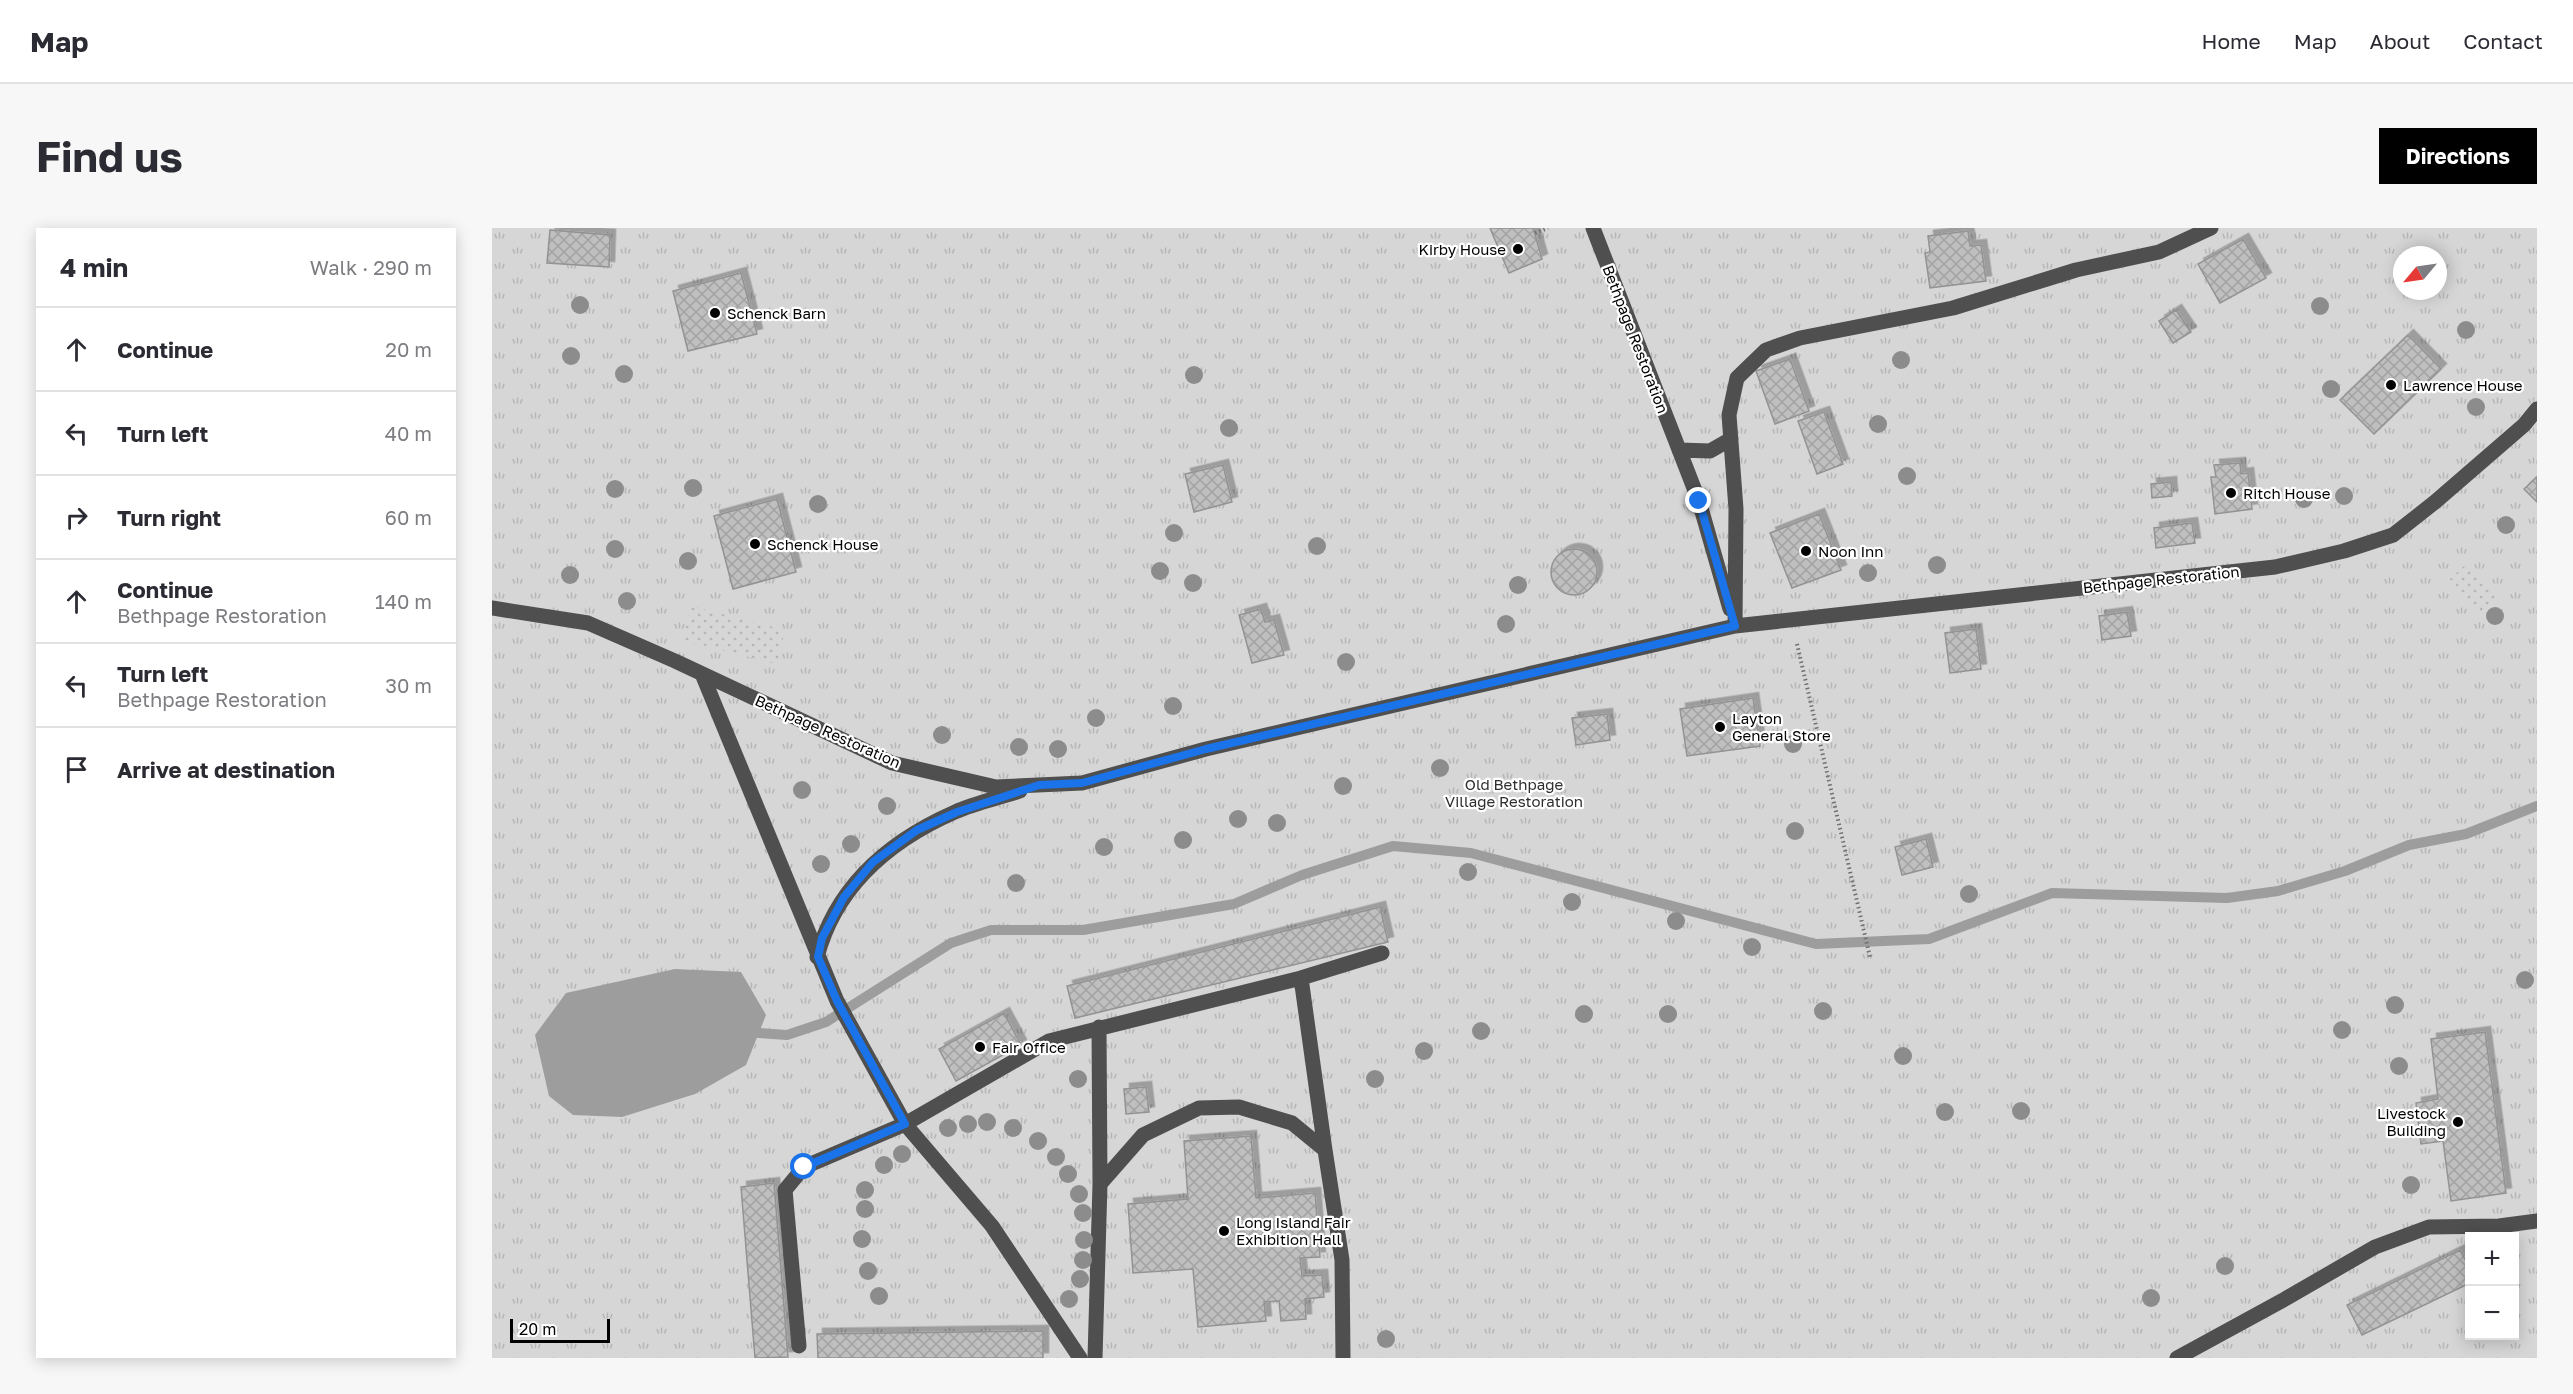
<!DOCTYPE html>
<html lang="en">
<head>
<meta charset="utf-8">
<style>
	body { margin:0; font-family:"Golos Text",sans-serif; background:#f7f7f7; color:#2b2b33 }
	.controls { position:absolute; right:18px; bottom:18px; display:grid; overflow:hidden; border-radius:0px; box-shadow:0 3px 15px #0003 }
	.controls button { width:54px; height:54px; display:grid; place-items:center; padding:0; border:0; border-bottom:2px solid #e1e1e2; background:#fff; color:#2b2b33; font:30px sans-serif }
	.compass { position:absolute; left:1901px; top:18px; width:54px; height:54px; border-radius:50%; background:#fff; box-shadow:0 3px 15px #0003; rotate:241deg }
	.scale { position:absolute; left:18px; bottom:15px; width:100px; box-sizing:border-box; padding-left:6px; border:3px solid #000; border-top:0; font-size:16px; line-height:21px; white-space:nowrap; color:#000; -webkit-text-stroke:4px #fff; paint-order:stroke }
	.stop { position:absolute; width:18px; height:18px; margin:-14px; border:4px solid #1a73e8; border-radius:50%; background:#fff }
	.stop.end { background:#1a73e8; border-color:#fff; box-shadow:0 2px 6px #0008 }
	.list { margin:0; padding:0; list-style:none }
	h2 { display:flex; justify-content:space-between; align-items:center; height:78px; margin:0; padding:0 24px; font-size:26px }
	h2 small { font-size:20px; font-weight:400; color:#7c7c81 }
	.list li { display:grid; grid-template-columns:39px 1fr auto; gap:18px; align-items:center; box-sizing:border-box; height:84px; padding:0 24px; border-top:2px solid #e1e1e2 }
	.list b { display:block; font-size:22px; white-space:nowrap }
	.list p { margin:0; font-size:20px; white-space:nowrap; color:#7c7c81 }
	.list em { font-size:20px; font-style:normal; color:#7c7c81 }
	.icon { flex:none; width:33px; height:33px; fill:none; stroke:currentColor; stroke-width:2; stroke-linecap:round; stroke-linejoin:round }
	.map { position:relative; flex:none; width:2045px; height:1130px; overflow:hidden; border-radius:0px }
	header { display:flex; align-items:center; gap:36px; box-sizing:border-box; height:84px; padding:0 30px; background:#fff; border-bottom:2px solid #e1e1e2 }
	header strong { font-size:28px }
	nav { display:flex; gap:33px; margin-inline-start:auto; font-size:21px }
	.intro { display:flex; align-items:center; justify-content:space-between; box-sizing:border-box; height:144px; padding:0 36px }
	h1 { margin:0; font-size:42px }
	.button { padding:15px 27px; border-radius:0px; background:#000; color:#fff; font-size:21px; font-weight:700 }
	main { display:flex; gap:36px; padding:0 36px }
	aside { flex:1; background:#fff; border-radius:0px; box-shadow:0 3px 15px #0003 }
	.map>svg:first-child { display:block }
</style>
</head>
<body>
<header>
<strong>Map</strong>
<nav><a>Home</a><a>Map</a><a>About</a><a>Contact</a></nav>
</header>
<div class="intro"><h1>Find us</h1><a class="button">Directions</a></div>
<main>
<aside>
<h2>4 min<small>Walk · 290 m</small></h2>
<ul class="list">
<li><svg class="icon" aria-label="ahead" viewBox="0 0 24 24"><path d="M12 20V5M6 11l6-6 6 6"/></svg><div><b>Continue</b></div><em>20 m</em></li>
<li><svg class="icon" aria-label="left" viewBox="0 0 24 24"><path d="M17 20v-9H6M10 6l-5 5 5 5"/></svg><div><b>Turn left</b></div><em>40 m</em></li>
<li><svg class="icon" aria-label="right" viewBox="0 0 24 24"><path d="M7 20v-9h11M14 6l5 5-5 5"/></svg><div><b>Turn right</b></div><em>60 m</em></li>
<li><svg class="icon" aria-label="ahead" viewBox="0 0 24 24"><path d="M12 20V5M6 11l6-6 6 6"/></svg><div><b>Continue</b><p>Bethpage Restoration</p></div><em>140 m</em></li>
<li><svg class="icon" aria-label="left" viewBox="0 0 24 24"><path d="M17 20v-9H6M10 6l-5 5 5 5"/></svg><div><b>Turn left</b><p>Bethpage Restoration</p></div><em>30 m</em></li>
<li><svg class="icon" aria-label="arrive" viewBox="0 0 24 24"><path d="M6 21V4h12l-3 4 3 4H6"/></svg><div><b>Arrive at destination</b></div></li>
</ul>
</aside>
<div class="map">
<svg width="2045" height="1130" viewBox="0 0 2045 1130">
	<defs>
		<pattern id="park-tufts" width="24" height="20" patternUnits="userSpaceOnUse" patternTransform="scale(1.5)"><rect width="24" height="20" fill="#d6d6d6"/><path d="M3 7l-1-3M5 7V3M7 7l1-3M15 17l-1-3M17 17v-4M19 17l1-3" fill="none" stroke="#b6b6b6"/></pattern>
		<pattern id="garden-dots" width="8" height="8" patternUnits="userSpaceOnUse" patternTransform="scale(1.5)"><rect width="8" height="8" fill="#d6d6d6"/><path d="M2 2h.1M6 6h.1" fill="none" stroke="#b6b6b6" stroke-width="1.8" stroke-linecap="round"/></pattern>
		<pattern id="building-cross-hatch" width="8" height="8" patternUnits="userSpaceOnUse" patternTransform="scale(1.5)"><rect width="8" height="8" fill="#bfbfbf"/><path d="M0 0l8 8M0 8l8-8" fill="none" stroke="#a2a2a2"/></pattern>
		<filter id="shadow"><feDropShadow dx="5.5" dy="-5.5" stdDeviation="0" flood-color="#0004"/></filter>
	</defs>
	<rect width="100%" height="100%" fill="#fff"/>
	<path fill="url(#park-tufts)" fill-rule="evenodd" d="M0,0H2045V1130H0ZM1910,27H1946V63H1910ZM1978,1008H2022V1108H1978Z"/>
	<path fill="url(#garden-dots)" d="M1973,337L2007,373L1990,389L1957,352Z
		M199,378L293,402L285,436L190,412Z"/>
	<path fill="#9d9d9d" d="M183,741L249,744L274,787L254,837L203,866L130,889L81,887L57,868L43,807L74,765Z"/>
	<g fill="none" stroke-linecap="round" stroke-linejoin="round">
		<path stroke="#9d9d9d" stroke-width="10" d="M267,805L295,807L334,794L459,715L499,702H591L742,676L810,647L901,618L979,625L1324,716L1437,711L1560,665L1735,670L1786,663L1853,643L1917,617L1974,606L2045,578"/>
	</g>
	<path fill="url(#building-cross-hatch)" stroke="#939393" stroke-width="1.5" filter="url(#shadow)" d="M998,0H1041L1050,31L1017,45Z
		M58,2L118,7L117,39L55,35Z
		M1476,3L1478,18L1489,17L1494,53L1438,60L1433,25L1438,24L1436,8Z
		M1751,11L1774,50L1728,75L1706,36Z
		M249,45L265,106L196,123L181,63Z
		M1684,82L1699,104L1681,115L1667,93Z
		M1916,107L1949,141L1882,206L1848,172Z
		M1298,131L1317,183L1283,196L1264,143Z
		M1332,184L1351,236L1325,246L1306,193Z
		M1748,235L1749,246L1756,245L1760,281L1723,286L1719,249H1724L1722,237Z
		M731,237L740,274L702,284L693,246Z
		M2045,249V274L2032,261Z
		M1679,254L1680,268L1660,270L1659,256Z
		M285,271L304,344L241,361L222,288Z
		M1327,286L1349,342L1300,360L1278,305Z
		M1700,295L1703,315L1664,320L1662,300Z
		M1059 344a23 23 0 1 1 46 0a23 23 0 1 1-46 0Z
		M769,381L773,394L782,392L792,427L760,435L747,387Z
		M1635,384L1639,408L1610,412L1607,388Z
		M1484,401L1489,441L1458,445L1453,405Z
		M1261,470L1268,518L1195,528L1188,481Z
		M1115,486L1118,512L1084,517L1080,490Z
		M1434,611L1441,639L1410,647L1403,619Z
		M888,679L896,714L583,790L575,758Z
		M512,785L529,817L464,853L447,821Z
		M1993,804L2014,965L1959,973L1951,913L1929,916L1924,875L1946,871L1939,811Z
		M654,859L657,884L634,886L632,861Z
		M759,908L764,970L823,965L828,1029L808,1030L810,1048L830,1047L832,1069L813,1071L814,1091L789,1093L787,1073L772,1074L774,1093L706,1099L701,1041L641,1045L636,976L696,971L692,913Z
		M282,955L296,1129L263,1130L249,959Z
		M1968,1022L1978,1041V1055L1870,1107L1855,1077Z
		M551,1103V1130H326L325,1106Z"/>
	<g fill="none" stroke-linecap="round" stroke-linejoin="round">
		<path stroke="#717171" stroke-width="4" stroke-dasharray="1.5 3" stroke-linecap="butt" d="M1043,5L1056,0
			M1305,416L1378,729"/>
		<path stroke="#4f4f4f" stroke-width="15" d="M1101,0L1207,273L1238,381
			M1187,222L1218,223L1239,211
			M0,380L96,395L183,433L400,535L504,559L590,555L714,521L1243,398L1783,339L1852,323L1901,307L1943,274L2032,197L2045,181
			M1243,398L1244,281L1237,187L1245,150L1274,122L1308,110L1461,80L1584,42L1667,24L1719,0
			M210,446L345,773L413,896L500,998L588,1130
			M325,729C344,658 397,613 463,584C483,575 507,570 528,563
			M809,750L833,922
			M608,956L651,907L707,880L747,879L800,895L833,922L850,1032L851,1130
			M307,1118L293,962L312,939L413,896L557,813L809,750L890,725
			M603,1130L608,956L607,799
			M1685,1130L1793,1071L1883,1019L1937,999L2007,998L2045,993"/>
	</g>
	<g fill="#8c8c8c">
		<circle cx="88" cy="77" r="9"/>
		<circle cx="1828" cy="78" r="9"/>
		<circle cx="1974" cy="102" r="9"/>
		<circle cx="79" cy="128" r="9"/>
		<circle cx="1409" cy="132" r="9"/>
		<circle cx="132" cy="146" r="9"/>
		<circle cx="702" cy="147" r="9"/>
		<circle cx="1839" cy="161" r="9"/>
		<circle cx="1984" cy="179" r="9"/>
		<circle cx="1386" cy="196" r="9"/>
		<circle cx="737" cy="200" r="9"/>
		<circle cx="1415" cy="248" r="9"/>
		<circle cx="201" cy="260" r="9"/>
		<circle cx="123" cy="261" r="9"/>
		<circle cx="1852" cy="268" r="9"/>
		<circle cx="1812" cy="271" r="9"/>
		<circle cx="326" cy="276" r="9"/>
		<circle cx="2014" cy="297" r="9"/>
		<circle cx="682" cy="305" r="9"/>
		<circle cx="825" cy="318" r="9"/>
		<circle cx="123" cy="321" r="9"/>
		<circle cx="196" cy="333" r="9"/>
		<circle cx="1445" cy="337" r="9"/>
		<circle cx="668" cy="343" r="9"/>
		<circle cx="1376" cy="345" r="9"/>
		<circle cx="78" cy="347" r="9"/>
		<circle cx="701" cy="355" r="9"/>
		<circle cx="1026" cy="357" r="9"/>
		<circle cx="135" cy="373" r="9"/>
		<circle cx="2003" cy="388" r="9"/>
		<circle cx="1014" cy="396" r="9"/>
		<circle cx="854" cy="434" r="9"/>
		<circle cx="681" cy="478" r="9"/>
		<circle cx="604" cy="490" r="9"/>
		<circle cx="450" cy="507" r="9"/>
		<circle cx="1301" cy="516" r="9"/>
		<circle cx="527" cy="519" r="9"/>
		<circle cx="566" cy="521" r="9"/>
		<circle cx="948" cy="540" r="9"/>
		<circle cx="851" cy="558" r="9"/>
		<circle cx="310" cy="562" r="9"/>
		<circle cx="395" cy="578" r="9"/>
		<circle cx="746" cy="591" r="9"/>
		<circle cx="785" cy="595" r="9"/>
		<circle cx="1303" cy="603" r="9"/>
		<circle cx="691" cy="612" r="9"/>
		<circle cx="359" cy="616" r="9"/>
		<circle cx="612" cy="619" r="9"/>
		<circle cx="329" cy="636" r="9"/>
		<circle cx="976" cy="644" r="9"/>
		<circle cx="524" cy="655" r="9"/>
		<circle cx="1477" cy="666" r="9"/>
		<circle cx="1080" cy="674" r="9"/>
		<circle cx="1184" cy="693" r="9"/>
		<circle cx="1260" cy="719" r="9"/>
		<circle cx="2033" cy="752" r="9"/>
		<circle cx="1903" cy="777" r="9"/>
		<circle cx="1331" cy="783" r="9"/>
		<circle cx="1092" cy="786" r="9"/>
		<circle cx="1176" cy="786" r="9"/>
		<circle cx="1850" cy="802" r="9"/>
		<circle cx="989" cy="803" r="9"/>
		<circle cx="932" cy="823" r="9"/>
		<circle cx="1411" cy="828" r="9"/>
		<circle cx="1907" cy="838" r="9"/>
		<circle cx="586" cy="851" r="9"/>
		<circle cx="883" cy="851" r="9"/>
		<circle cx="1529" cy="883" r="9"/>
		<circle cx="1453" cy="884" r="9"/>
		<circle cx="495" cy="894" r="9"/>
		<circle cx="476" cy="896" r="9"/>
		<circle cx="456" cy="900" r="9"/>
		<circle cx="521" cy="900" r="9"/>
		<circle cx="546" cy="913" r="9"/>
		<circle cx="410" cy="926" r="9"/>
		<circle cx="564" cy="929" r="9"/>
		<circle cx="392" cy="937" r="9"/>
		<circle cx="576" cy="946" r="9"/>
		<circle cx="1919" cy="957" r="9"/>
		<circle cx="373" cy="962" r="9"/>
		<circle cx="587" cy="966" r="9"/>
		<circle cx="373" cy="981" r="9"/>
		<circle cx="591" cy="985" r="9"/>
		<circle cx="370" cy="1011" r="9"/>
		<circle cx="592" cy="1012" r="9"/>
		<circle cx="591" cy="1032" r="9"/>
		<circle cx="1733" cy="1038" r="9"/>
		<circle cx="376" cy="1043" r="9"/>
		<circle cx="588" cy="1051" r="9"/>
		<circle cx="387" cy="1068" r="9"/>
		<circle cx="1659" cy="1070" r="9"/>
		<circle cx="577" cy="1071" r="9"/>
		<circle cx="894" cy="1111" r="9"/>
	</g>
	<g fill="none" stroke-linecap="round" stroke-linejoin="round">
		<path stroke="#1a73e8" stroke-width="8" d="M312,939L413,896L345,773L326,729L330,710L352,669L381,634L425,602L465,584L547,557L590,555L714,521L1243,398L1207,273"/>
	</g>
	<g fill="#000" stroke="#fff" stroke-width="2">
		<circle cx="1026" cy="21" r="6"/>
		<circle cx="223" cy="85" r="6"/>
		<circle cx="1899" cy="157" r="6"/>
		<circle cx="1739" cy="265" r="6"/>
		<circle cx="263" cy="316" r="6"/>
		<circle cx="1314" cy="323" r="6"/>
		<circle cx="1228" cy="499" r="6"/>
		<circle cx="488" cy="819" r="6"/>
		<circle cx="1966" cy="894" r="6"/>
		<circle cx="732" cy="1003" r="6"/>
	</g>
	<g text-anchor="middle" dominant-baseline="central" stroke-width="4.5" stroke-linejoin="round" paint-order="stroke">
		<g font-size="15" fill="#000" stroke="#fff" text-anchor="start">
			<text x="1014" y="21" text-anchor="end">Kirby House</text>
			<text x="235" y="85">Schenck Barn</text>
			<text x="1911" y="157">Lawrence House</text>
			<text x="1751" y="265">Ritch House</text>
			<text x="275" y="316">Schenck House</text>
			<text x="1326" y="323">Noon Inn</text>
			<text x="1240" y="490">Layton<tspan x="1240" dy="17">General Store</tspan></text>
			<text x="500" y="819">Fair Office</text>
			<text x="1954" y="885" text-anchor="end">Livestock<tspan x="1954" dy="17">Building</tspan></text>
			<text x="744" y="994">Long Island Fair<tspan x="744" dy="17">Exhibition Hall</tspan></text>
		</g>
		<g font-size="15" fill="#000" stroke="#fff">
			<text transform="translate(1144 111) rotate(69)">Bethpage Restoration</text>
			<text transform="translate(1669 351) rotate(-6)">Bethpage Restoration</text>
			<text transform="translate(336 503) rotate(24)">Bethpage Restoration</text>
		</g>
		<g font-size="15" fill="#2d2d2d" stroke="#fff">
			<text x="1022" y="556">Old Bethpage<tspan x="1022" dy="17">Village Restoration</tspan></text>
		</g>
	</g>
</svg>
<div class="controls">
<button>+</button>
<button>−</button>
</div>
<svg class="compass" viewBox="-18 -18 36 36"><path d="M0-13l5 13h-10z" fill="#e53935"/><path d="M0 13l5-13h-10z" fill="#7c7c81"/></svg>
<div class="scale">20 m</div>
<div class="stop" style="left:312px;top:939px"></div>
<div class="stop end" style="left:1207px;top:273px"></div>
</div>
</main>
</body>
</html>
